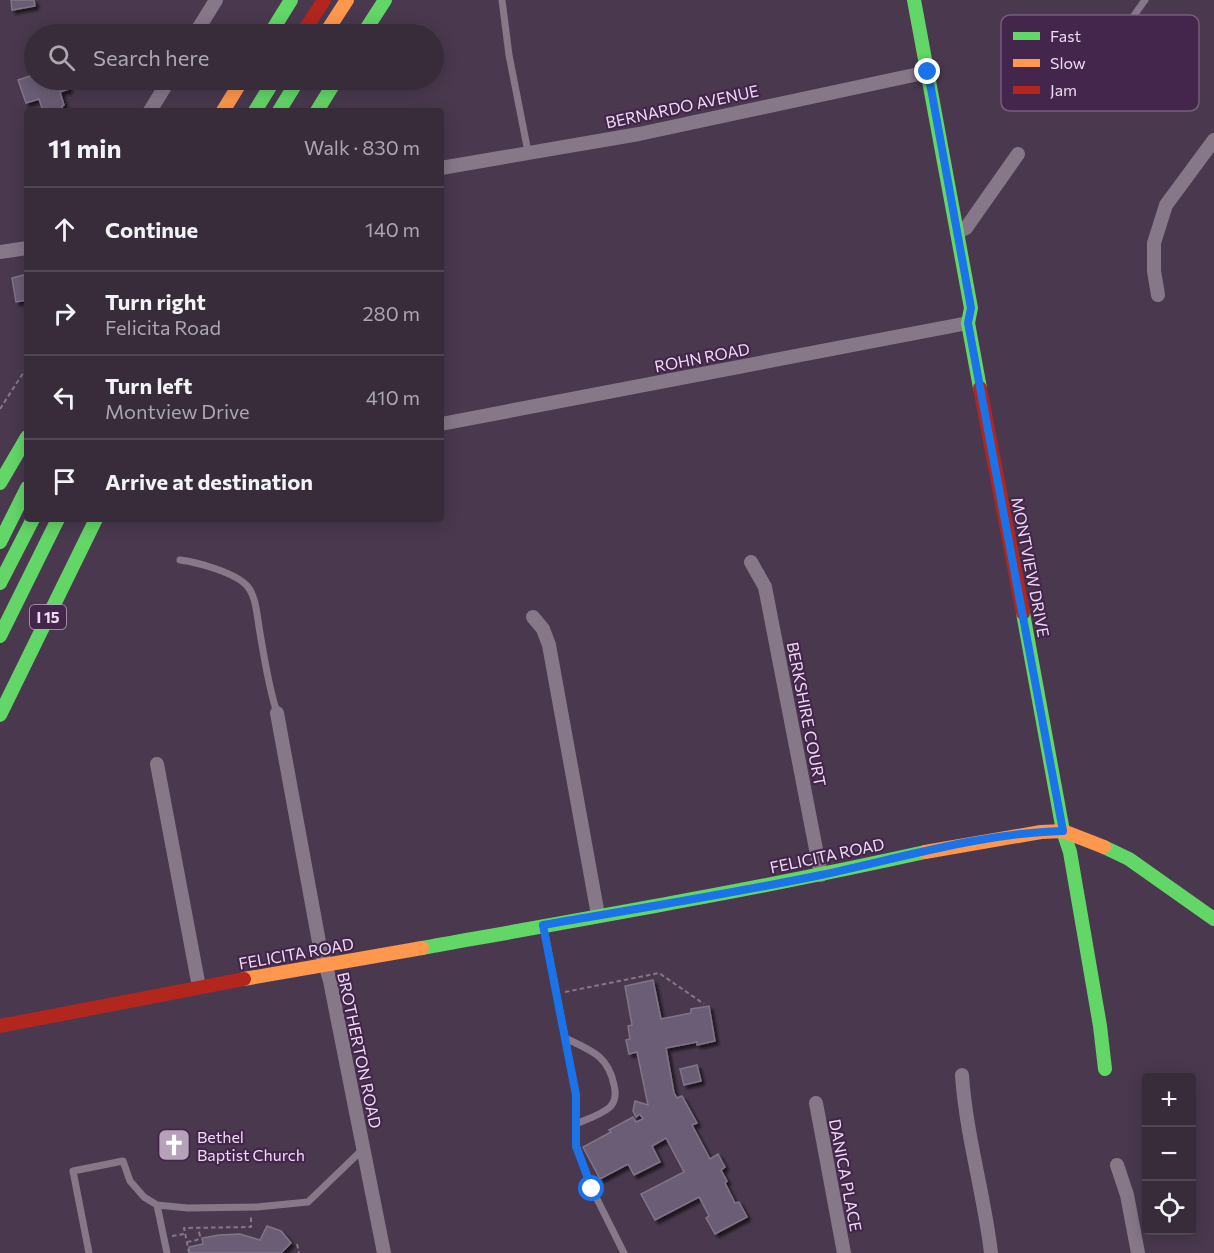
<!DOCTYPE html>
<html lang="en">
<head>
<meta charset="utf-8">
<style>
	body { margin:0; font-family:Commissioner,sans-serif; background:#433745; color:#f1f3f6 }
	.controls { position:absolute; right:18px; bottom:18px; display:grid; overflow:hidden; border-radius:6px; box-shadow:0 3px 15px #0003 }
	.controls button { width:54px; height:54px; display:grid; place-items:center; padding:0; border:0; border-bottom:2px solid #524754; background:#382b3a; color:#f1f3f6; font:30px sans-serif }
	.stop { position:absolute; width:18px; height:18px; margin:-14px; border:4px solid #1a73e8; border-radius:50%; background:#fff }
	.stop.end { background:#1a73e8; border-color:#fff; box-shadow:0 2px 6px #0008 }
	.list { margin:0; padding:0; list-style:none }
	h2 { display:flex; justify-content:space-between; align-items:center; height:78px; margin:0; padding:0 24px; font-size:26px }
	h2 small { font-size:20px; font-weight:400; color:#aba7af }
	.list li { display:grid; grid-template-columns:39px 1fr auto; gap:18px; align-items:center; box-sizing:border-box; height:84px; padding:0 24px; border-top:2px solid #524754 }
	.list b { display:block; font-size:22px; white-space:nowrap }
	.list p { margin:0; font-size:20px; white-space:nowrap; color:#aba7af }
	.list em { font-size:20px; font-style:normal; color:#aba7af }
	.icon { flex:none; width:33px; height:33px; fill:none; stroke:currentColor; stroke-width:2; stroke-linecap:round; stroke-linejoin:round }
	.map { position:relative; flex:none; width:1214px; height:1253px; overflow:hidden }
	.search { position:absolute; background:#382b3a; box-shadow:0 3px 15px #0003; left:24px; top:24px; width:420px; height:66px; display:flex; align-items:center; gap:15px; box-sizing:border-box; padding:0 21px; border-radius:33px; color:#aba7af; font-size:22px }
	.panel { position:absolute; background:#382b3a; box-shadow:0 3px 15px #0003; left:24px; top:108px; width:420px; height:414px; border-radius:6px }
	.map>svg:first-child { display:block }
</style>
</head>
<body>
<div class="map">
<svg width="1214" height="1253" viewBox="0 0 1214 1253">
	<defs>
		<filter id="shadow"><feDropShadow dx="3.5" dy="3.5" stdDeviation="1.5" flood-color="#0009"/></filter>
	</defs>
	<rect width="100%" height="100%" fill="#4a394e"/>
	<path fill="#6a5d75" stroke="#807588" stroke-width="1.5" filter="url(#shadow)" d="M11,0H34L35,6L12,10Z
		M33,75L34,80H66L69,89L60,92L64,105L62,106L63,111H43L39,99L26,103L18,80Z
		M27,274V300L16,302L12,278Z
		M653,980L661,1019L691,1013V1009L709,1006L715,1041L697,1045V1042L666,1048L674,1093L677,1098L682,1096L697,1123L692,1125L710,1159L718,1154L725,1167L721,1170L727,1181L725,1183L735,1203L739,1202L747,1217L715,1234L706,1218L709,1216L699,1197L655,1220L641,1194L684,1172L666,1138L652,1146L660,1162L634,1175L628,1164L600,1179L583,1147L611,1132L609,1130L633,1117L636,1122L643,1119L640,1114L636,1117L633,1111L635,1101L648,1105L637,1052L629,1054L626,1040L630,1039L628,1026L632,1025L625,986Z
		M697,1065L701,1081L684,1085L680,1069Z
		M267,1226L281,1231L291,1243L281,1253H190L189,1247L203,1244L202,1238L219,1235L240,1234L260,1240Z"/>
	<g fill="none" stroke-linecap="round" stroke-linejoin="round">
		<path stroke="#847786" stroke-width="2" stroke-dasharray="4.5 3" stroke-linecap="butt" d="M0,409L27,367
			M565,992L659,973L704,1004
			M172,1236L184,1234
			M187,1242L197,1240L200,1236L198,1228
			M297,1244L299,1253
			M189,1253L184,1228L251,1227V1217"/>
		<path stroke="#867789" stroke-width="7" d="M502,0L509,55L528,152
			M1083,87L1145,0
			M180,560C197,562 237,573 248,587C256,597 257,615 259,627C264,656 268,685 277,713
			M544,928L576,1095V1146L592,1189L624,1253
			M565,1038C590,1050 608,1055 614,1085C616,1093 616,1101 610,1107C601,1115 587,1119 576,1124
			M157,1205L167,1253
			M89,1253L73,1171L123,1161L130,1181L144,1197L157,1205L188,1208L257,1207L308,1202L363,1149"/>
		<path stroke="#867789" stroke-width="14" d="M195,34L216,0
			M150,111L169,80
			M441,168L639,134L928,72
			M957,232L966,228L1018,154
			M0,252L27,248
			M1158,295L1154,271V243L1166,205L1214,140
			M441,424L968,323
			M751,562L765,587L821,875
			M533,617L543,629L549,645L598,915
			M277,713L319,942L330,981L384,1253
			M157,764L199,987
			M962,1075C966,1135 984,1193 991,1253
			M816,1103L844,1253
			M1117,1165L1127,1195L1138,1253"/>
		<path stroke="#63d668" stroke-width="14" d="M914,0L971,308L968,323L980,388
			M270,34L291,0
			M363,34L385,0
			M255,111L274,80
			M279,111L298,80
			M317,111L336,80
			M0,483L27,437
			M0,542L27,488
			M0,583L33,519
			M1023,613L1063,831L1070,852L1100,1026L1105,1069
			M0,636L58,519
			M0,715L96,519
			M1104,847L1129,859L1214,919
			M422,948C590,918 758,889 925,852"/>
		<path stroke="#ff974d" stroke-width="14" d="M325,34L347,0
			M223,111L242,80
			M925,852L1041,832L1063,831L1104,847
			M244,979L422,948"/>
		<path stroke="#b3261e" stroke-width="14" d="M302,34L324,0
			M980,388L1023,613
			M0,1026L244,979"/>
	</g>
	<g fill="none" stroke-linecap="round" stroke-linejoin="round">
		<path stroke="#1a73e8" stroke-width="8" d="M592,1189L576,1146V1095L543,925C636,909 729,894 821,875C901,858 982,833 1063,831L968,323L971,308L928,72"/>
	</g>
	<defs>
		<g id="church-square" transform="scale(1.725)"><rect x="-9" y="-9" width="18" height="18" rx="4" fill="#b5a2b9" stroke="#44264c"/><path d="M-1.2-6h2.4v3.5h3.3v2.4h-3.3V6h-2.4V-.1h-3.3v-2.4h3.3Z" fill="#fff"/></g>
	</defs>
	<g fill-rule="evenodd">
		<use href="#church-square" x="174" y="1145"/>
	</g>
	<g text-anchor="middle" dominant-baseline="central" stroke-width="4.5" stroke-linejoin="round" paint-order="stroke">
		<rect fill="#44264c" stroke="#bba5c1" stroke-width="1.5" x="30" y="605" width="36" height="24" rx="4.5"/>
		<g font-size="15" font-weight="bold" fill="#eedbf3">
			<text x="48" y="617">I 15</text>
		</g>
		<g font-size="16" fill="#eedbf3" stroke="#44264c">
			<text transform="translate(682 106) rotate(-12)">BERNARDO AVENUE</text>
			<text transform="translate(702 357) rotate(-11)">ROHN ROAD</text>
			<text transform="translate(1031 567) rotate(79)">MONTVIEW DRIVE</text>
			<text transform="translate(807 714) rotate(79)">BERKSHIRE COURT</text>
			<text transform="translate(827 855) rotate(-12)">FELICITA ROAD</text>
			<text transform="translate(296 953) rotate(-10)">FELICITA ROAD</text>
			<text transform="translate(360 1050) rotate(78)">BROTHERTON ROAD</text>
			<text transform="translate(846 1175) rotate(79)">DANICA PLACE</text>
		</g>
		<g font-size="16" fill="#eedbf3" stroke="#44264c" text-anchor="start">
			<text x="197" y="1136">Bethel<tspan x="197" dy="18">Baptist Church</tspan></text>
		</g>
	</g>
	<rect x="1001" y="15" width="198" height="96" rx="9" fill="#44264c" stroke="#775c7e" stroke-width="1.5"/>
	<rect x="1013" y="32" width="27" height="8" fill="#63d668"/>
	<rect x="1013" y="59" width="27" height="8" fill="#ff974d"/>
	<rect x="1013" y="86" width="27" height="8" fill="#b3261e"/>
	<g font-size="16" fill="#eedbf3">
		<text x="1050" y="42">Fast</text>
		<text x="1050" y="69">Slow</text>
		<text x="1050" y="96">Jam</text>
	</g>
</svg>
<div class="controls">
<button>+</button>
<button>−</button>
<button><svg class="icon" aria-label="locate" viewBox="0 0 24 24"><circle cx="12" cy="12" r="6"/><path d="M12 2v4M12 18v4M2 12h4M18 12h4"/></svg></button>
</div>
<div class="stop" style="left:592px;top:1189px"></div>
<div class="stop end" style="left:928px;top:72px"></div>
<div class="search"><svg class="icon" aria-label="search" viewBox="0 0 24 24"><circle cx="10" cy="10" r="6"/><path d="M15 15l6 6"/></svg>Search here</div>
<section class="panel">
<h2>11 min<small>Walk · 830 m</small></h2>
<ul class="list">
<li><svg class="icon" aria-label="ahead" viewBox="0 0 24 24"><path d="M12 20V5M6 11l6-6 6 6"/></svg><div><b>Continue</b></div><em>140 m</em></li>
<li><svg class="icon" aria-label="right" viewBox="0 0 24 24"><path d="M7 20v-9h11M14 6l5 5-5 5"/></svg><div><b>Turn right</b><p>Felicita Road</p></div><em>280 m</em></li>
<li><svg class="icon" aria-label="left" viewBox="0 0 24 24"><path d="M17 20v-9H6M10 6l-5 5 5 5"/></svg><div><b>Turn left</b><p>Montview Drive</p></div><em>410 m</em></li>
<li><svg class="icon" aria-label="arrive" viewBox="0 0 24 24"><path d="M6 21V4h12l-3 4 3 4H6"/></svg><div><b>Arrive at destination</b></div></li>
</ul>
</section>
</div>
</body>
</html>
